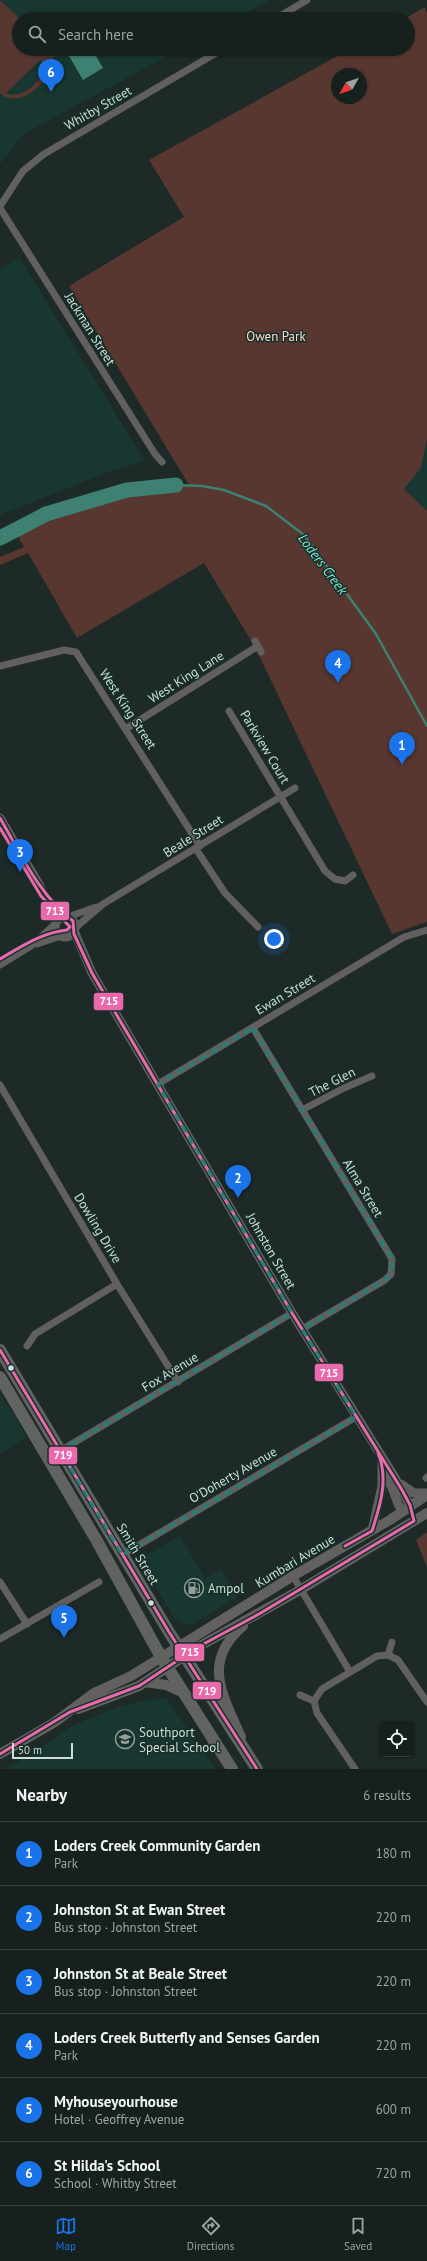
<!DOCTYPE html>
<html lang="en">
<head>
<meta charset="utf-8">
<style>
	body { margin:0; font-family:"PT Sans",sans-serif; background:#232d2a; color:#f1f3f6 }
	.controls { position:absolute; right:12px; bottom:12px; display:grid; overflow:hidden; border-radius:6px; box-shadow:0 1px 3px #0004 }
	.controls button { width:36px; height:36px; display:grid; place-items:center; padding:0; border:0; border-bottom:1px solid #353e3b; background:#16201d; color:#f1f3f6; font:20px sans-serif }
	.compass { position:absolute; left:331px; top:68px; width:36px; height:36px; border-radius:50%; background:#16201d; box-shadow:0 1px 3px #0004; rotate:230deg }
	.scale { position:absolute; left:12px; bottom:10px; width:61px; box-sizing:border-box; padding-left:4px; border:2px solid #d0deda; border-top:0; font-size:11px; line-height:14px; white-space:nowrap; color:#d0deda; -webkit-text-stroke:3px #17302a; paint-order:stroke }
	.you { position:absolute; left:274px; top:939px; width:14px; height:14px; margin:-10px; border:3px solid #fff; border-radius:50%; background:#1a73e8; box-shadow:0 0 0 6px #1a73e833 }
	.badge { display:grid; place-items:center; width:26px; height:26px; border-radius:50%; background:#1a73e8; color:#fff; font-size:13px; font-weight:700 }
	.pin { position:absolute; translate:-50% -33px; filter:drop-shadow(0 1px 2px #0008) }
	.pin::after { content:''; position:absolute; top:21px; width:14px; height:12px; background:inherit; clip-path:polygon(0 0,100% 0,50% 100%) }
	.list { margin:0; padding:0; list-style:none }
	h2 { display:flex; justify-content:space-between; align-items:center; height:52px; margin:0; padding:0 16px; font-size:17px }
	h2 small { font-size:13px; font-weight:400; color:#9ea3a4 }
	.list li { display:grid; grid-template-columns:26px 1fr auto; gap:12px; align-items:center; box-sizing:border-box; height:64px; padding:0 16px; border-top:1px solid #353e3b }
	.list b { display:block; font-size:15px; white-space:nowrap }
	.list p { margin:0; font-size:13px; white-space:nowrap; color:#9ea3a4 }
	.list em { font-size:13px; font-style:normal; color:#9ea3a4 }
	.icon { flex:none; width:22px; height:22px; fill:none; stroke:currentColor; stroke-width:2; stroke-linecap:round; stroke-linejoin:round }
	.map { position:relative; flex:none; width:427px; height:1769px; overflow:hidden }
	.search { position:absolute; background:#16201d; box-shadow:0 1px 3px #0004; left:12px; right:12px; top:12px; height:44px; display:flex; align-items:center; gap:10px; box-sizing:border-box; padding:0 14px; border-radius:22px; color:#9ea3a4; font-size:15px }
	.sheet { height:436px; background:#16201d }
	nav { display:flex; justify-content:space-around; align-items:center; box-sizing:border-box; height:56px; border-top:1px solid #353e3b; background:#16201d; font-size:11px; color:#9ea3a4 }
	nav a { display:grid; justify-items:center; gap:2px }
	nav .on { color:#1a73e8 }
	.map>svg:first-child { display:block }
</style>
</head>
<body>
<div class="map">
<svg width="427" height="1769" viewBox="0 0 427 1769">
	<rect width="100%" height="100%" fill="#1d2a27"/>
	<path fill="#173730" d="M0,0H270L235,19H19V49H180L24,134L0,164Z
		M19,257L145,461L111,471L0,515V269Z
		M427,439V511L404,489L421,468Z
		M0,1393L27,1437L0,1454Z
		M180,1536L205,1578L221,1569L237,1597L193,1624L186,1625L174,1618L142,1564L145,1556Z
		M166,1698L216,1769H5L40,1749L70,1727L117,1707L146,1700Z"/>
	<path fill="#573730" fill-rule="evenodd" d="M0,0L20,19L19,49H49L55,56C46,64 49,71 43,81C35,94 12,106 0,93ZM40,60L45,65C42,81 23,100 6,93Z
		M425,7L427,13V439L421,468L404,489L427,511V922L392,934L255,647L204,563L77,638L28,553L0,565V557L24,547L15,531L46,514L127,490L189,485L69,286L184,217L149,160L350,49H408V19H404ZM337,74H361V98H337Z
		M427,1532V1567L416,1540Z"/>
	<path fill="#3e8173" d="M65,49H92L103,68L83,80Z"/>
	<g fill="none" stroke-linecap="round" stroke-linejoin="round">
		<path stroke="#3e8173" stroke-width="2.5" d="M176,485L202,486L224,490L266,506L304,535L376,634L427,726"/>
		<path stroke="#3e8173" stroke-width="15" d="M0,538L46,514L127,490L176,485"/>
		<path stroke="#61605e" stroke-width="7" d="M275,19L307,0
			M0,206L23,171L44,154L223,49
			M0,208L155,454L162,462
			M255,641L261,652
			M0,666L64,650L76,652L200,846
			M229,711L325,871L335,879L345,881L353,875
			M127,728L258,646
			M196,849L225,893L258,927
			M68,917L96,907
			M75,928L103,904L295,788
			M37,944L61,936
			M0,965L31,946L55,924
			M253,1028L392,1259L391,1274L385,1280L302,1329
			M158,1084L404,937L427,930
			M0,1085L117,1284L178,1382
			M302,1110L344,1088L372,1076
			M27,1346L35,1334L117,1284
			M60,1451L292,1313
			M426,1478L427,1477
			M122,1555L356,1417
			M293,1576L350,1672
			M0,1582L27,1624
			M0,1639L99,1582
			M388,1655L392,1642
			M300,1695L314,1701
			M355,1769L317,1713L314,1701L322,1689L377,1656L388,1655L398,1660L427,1702"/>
		<path stroke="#61605e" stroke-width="9" d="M0,818L40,886L56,922
			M55 927a10 10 0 1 1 20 0a10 10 0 1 1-20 0Z
			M74,931L92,973L292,1313L394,1476L411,1507
			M385,1469L398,1504L403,1512
			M401,1484L414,1493H427
			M372,1531L382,1486V1461"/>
		<path stroke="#626160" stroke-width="10" d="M145,1682L166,1685L186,1694
			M78,1709L139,1686L198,1647L300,1590L427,1513
			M241,1737C223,1695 201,1662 243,1626
			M0,1754L55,1722L94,1693L131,1676L293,1576L390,1520L427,1495"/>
		<path stroke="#616361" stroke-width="12" d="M0,1350L169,1632L257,1769
			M0,1377L97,1541L161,1657L232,1769"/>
		<g stroke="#17302a" stroke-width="6">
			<path id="bus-1" d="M0,818C21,854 39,895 73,921L74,934L92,973L292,1313L402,1490L410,1505L414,1521L259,1614L198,1647L139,1686L70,1712L0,1754
				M345,1546L372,1531C380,1506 389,1479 378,1453"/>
		</g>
		<g stroke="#17302a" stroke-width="6">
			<path id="bus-2" d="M0,1350L169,1632L257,1769"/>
		</g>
		<g stroke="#17302a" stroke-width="6">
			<path id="bus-3" d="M0,828L41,896L70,927L67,930C41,933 22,946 0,959"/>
		</g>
		<use href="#bus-1" stroke="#e969aa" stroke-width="3"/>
		<use href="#bus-2" stroke="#e969aa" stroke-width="3"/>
		<use href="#bus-3" stroke="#e969aa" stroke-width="3"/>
	</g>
	<path fill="none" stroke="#228079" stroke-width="3" stroke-dasharray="8 5" stroke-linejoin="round" d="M253,1028L392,1259L391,1274L385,1280L302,1329L356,1417L122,1555L60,1451L292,1313L158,1084Z"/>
	<defs>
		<g id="fuel-ring" transform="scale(1)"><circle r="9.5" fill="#17302a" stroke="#919f9b" stroke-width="1.5"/><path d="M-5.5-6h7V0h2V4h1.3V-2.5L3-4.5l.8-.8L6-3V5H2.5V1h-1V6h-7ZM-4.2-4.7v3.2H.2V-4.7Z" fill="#919f9b"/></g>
		<g id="school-ring" transform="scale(1)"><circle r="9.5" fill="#17302a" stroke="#919f9b" stroke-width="1.5"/><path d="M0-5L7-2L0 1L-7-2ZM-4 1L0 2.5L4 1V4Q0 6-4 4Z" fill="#919f9b"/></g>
	</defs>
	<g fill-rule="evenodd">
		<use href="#fuel-ring" x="194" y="1588"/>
		<use href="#school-ring" x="125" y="1739"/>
	</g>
	<g fill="#d0deda" stroke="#17302a" stroke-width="1.5">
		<circle cx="11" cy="1368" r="3.5"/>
		<circle cx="151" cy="1603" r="3.5"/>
	</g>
	<g text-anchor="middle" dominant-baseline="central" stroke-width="3" stroke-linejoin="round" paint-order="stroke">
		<g font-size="13" fill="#d0deda" stroke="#17302a">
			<text transform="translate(98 108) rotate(-30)">Whitby Street</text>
			<text transform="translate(90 329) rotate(58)">Jackman Street</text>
			<text transform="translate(186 677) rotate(-32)">West King Lane</text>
			<text transform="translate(128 709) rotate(57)">West King Street</text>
			<text transform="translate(265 747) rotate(59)">Parkview Court</text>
			<text transform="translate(193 836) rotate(-32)">Beale Street</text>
			<text transform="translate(285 994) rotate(-31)">Ewan Street</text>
			<text transform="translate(332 1082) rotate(-27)">The Glen</text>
			<text transform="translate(363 1188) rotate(59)">Alma Street</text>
			<text transform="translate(98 1228) rotate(59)">Dowling Drive</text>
			<text transform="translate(271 1251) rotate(60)">Johnston Street</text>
			<text transform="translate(170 1372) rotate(-31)">Fox Avenue</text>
			<text transform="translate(233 1475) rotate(-30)">O'Doherty Avenue</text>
			<text transform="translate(138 1554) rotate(59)">Smith Street</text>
			<text transform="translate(295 1561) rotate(-31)">Kumbari Avenue</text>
		</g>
		<g font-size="13" fill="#fbd6cf" stroke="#17302a">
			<text x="276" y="336">Owen Park</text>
		</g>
		<g font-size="13" fill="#d0deda" stroke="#17302a" text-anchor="start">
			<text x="208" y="1588">Ampol</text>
			<text x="139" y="1732">Southport<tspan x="139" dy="15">Special School</tspan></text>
		</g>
		<g font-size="14" font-style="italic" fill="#7fecd3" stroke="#17302a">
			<text transform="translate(323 564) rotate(53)">Loders Creek</text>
		</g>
	</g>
	<g stroke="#17302a" stroke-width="1.5">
		<rect x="40" y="901" width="30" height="20" rx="4" fill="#e969aa"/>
		<rect x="93" y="992" width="31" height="19" rx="4" fill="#e969aa"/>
		<rect x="314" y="1363" width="30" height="19" rx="4" fill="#e969aa"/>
		<rect x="48" y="1446" width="30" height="19" rx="4" fill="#e969aa"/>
		<rect x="174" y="1643" width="31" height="19" rx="4" fill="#e969aa"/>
		<rect x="192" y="1681" width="30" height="19" rx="4" fill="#e969aa"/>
	</g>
	<g font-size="11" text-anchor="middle" font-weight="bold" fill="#fff">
		<text x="55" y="915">713</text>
		<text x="109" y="1005">715</text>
		<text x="329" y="1377">715</text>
		<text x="63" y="1459">719</text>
		<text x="190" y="1656">715</text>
		<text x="207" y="1695">719</text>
	</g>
</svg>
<div class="controls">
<button><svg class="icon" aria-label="locate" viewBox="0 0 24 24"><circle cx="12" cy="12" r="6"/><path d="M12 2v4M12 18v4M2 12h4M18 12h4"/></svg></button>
</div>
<svg class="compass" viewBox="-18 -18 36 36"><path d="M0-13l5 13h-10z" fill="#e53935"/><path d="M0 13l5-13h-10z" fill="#9ea3a4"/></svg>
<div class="scale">50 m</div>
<div class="you"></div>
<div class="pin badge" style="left:402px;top:765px">1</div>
<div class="pin badge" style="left:238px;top:1198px">2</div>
<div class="pin badge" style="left:20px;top:872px">3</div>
<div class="pin badge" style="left:338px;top:683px">4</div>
<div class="pin badge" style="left:64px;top:1638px">5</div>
<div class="pin badge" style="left:51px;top:92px">6</div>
<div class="search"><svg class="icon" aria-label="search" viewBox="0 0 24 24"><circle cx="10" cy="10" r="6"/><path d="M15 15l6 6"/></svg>Search here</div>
</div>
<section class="sheet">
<h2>Nearby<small>6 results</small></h2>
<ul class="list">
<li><span class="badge">1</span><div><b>Loders Creek Community Garden</b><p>Park</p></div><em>180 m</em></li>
<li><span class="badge">2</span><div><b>Johnston St at Ewan Street</b><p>Bus stop · Johnston Street</p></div><em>220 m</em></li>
<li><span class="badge">3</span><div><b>Johnston St at Beale Street</b><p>Bus stop · Johnston Street</p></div><em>220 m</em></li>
<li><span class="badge">4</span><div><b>Loders Creek Butterfly and Senses Garden</b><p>Park</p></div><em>220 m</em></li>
<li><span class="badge">5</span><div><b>Myhouseyourhouse</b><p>Hotel · Geoffrey Avenue</p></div><em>600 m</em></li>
<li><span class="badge">6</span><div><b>St Hilda's School</b><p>School · Whitby Street</p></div><em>720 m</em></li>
</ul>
</section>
<nav>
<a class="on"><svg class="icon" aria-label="map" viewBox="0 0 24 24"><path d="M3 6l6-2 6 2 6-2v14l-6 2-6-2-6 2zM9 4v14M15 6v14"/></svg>Map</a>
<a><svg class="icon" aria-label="directions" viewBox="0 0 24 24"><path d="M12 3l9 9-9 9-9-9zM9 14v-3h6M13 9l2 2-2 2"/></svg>Directions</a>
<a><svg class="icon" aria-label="saved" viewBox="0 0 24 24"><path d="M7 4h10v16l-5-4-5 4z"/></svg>Saved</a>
</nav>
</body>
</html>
